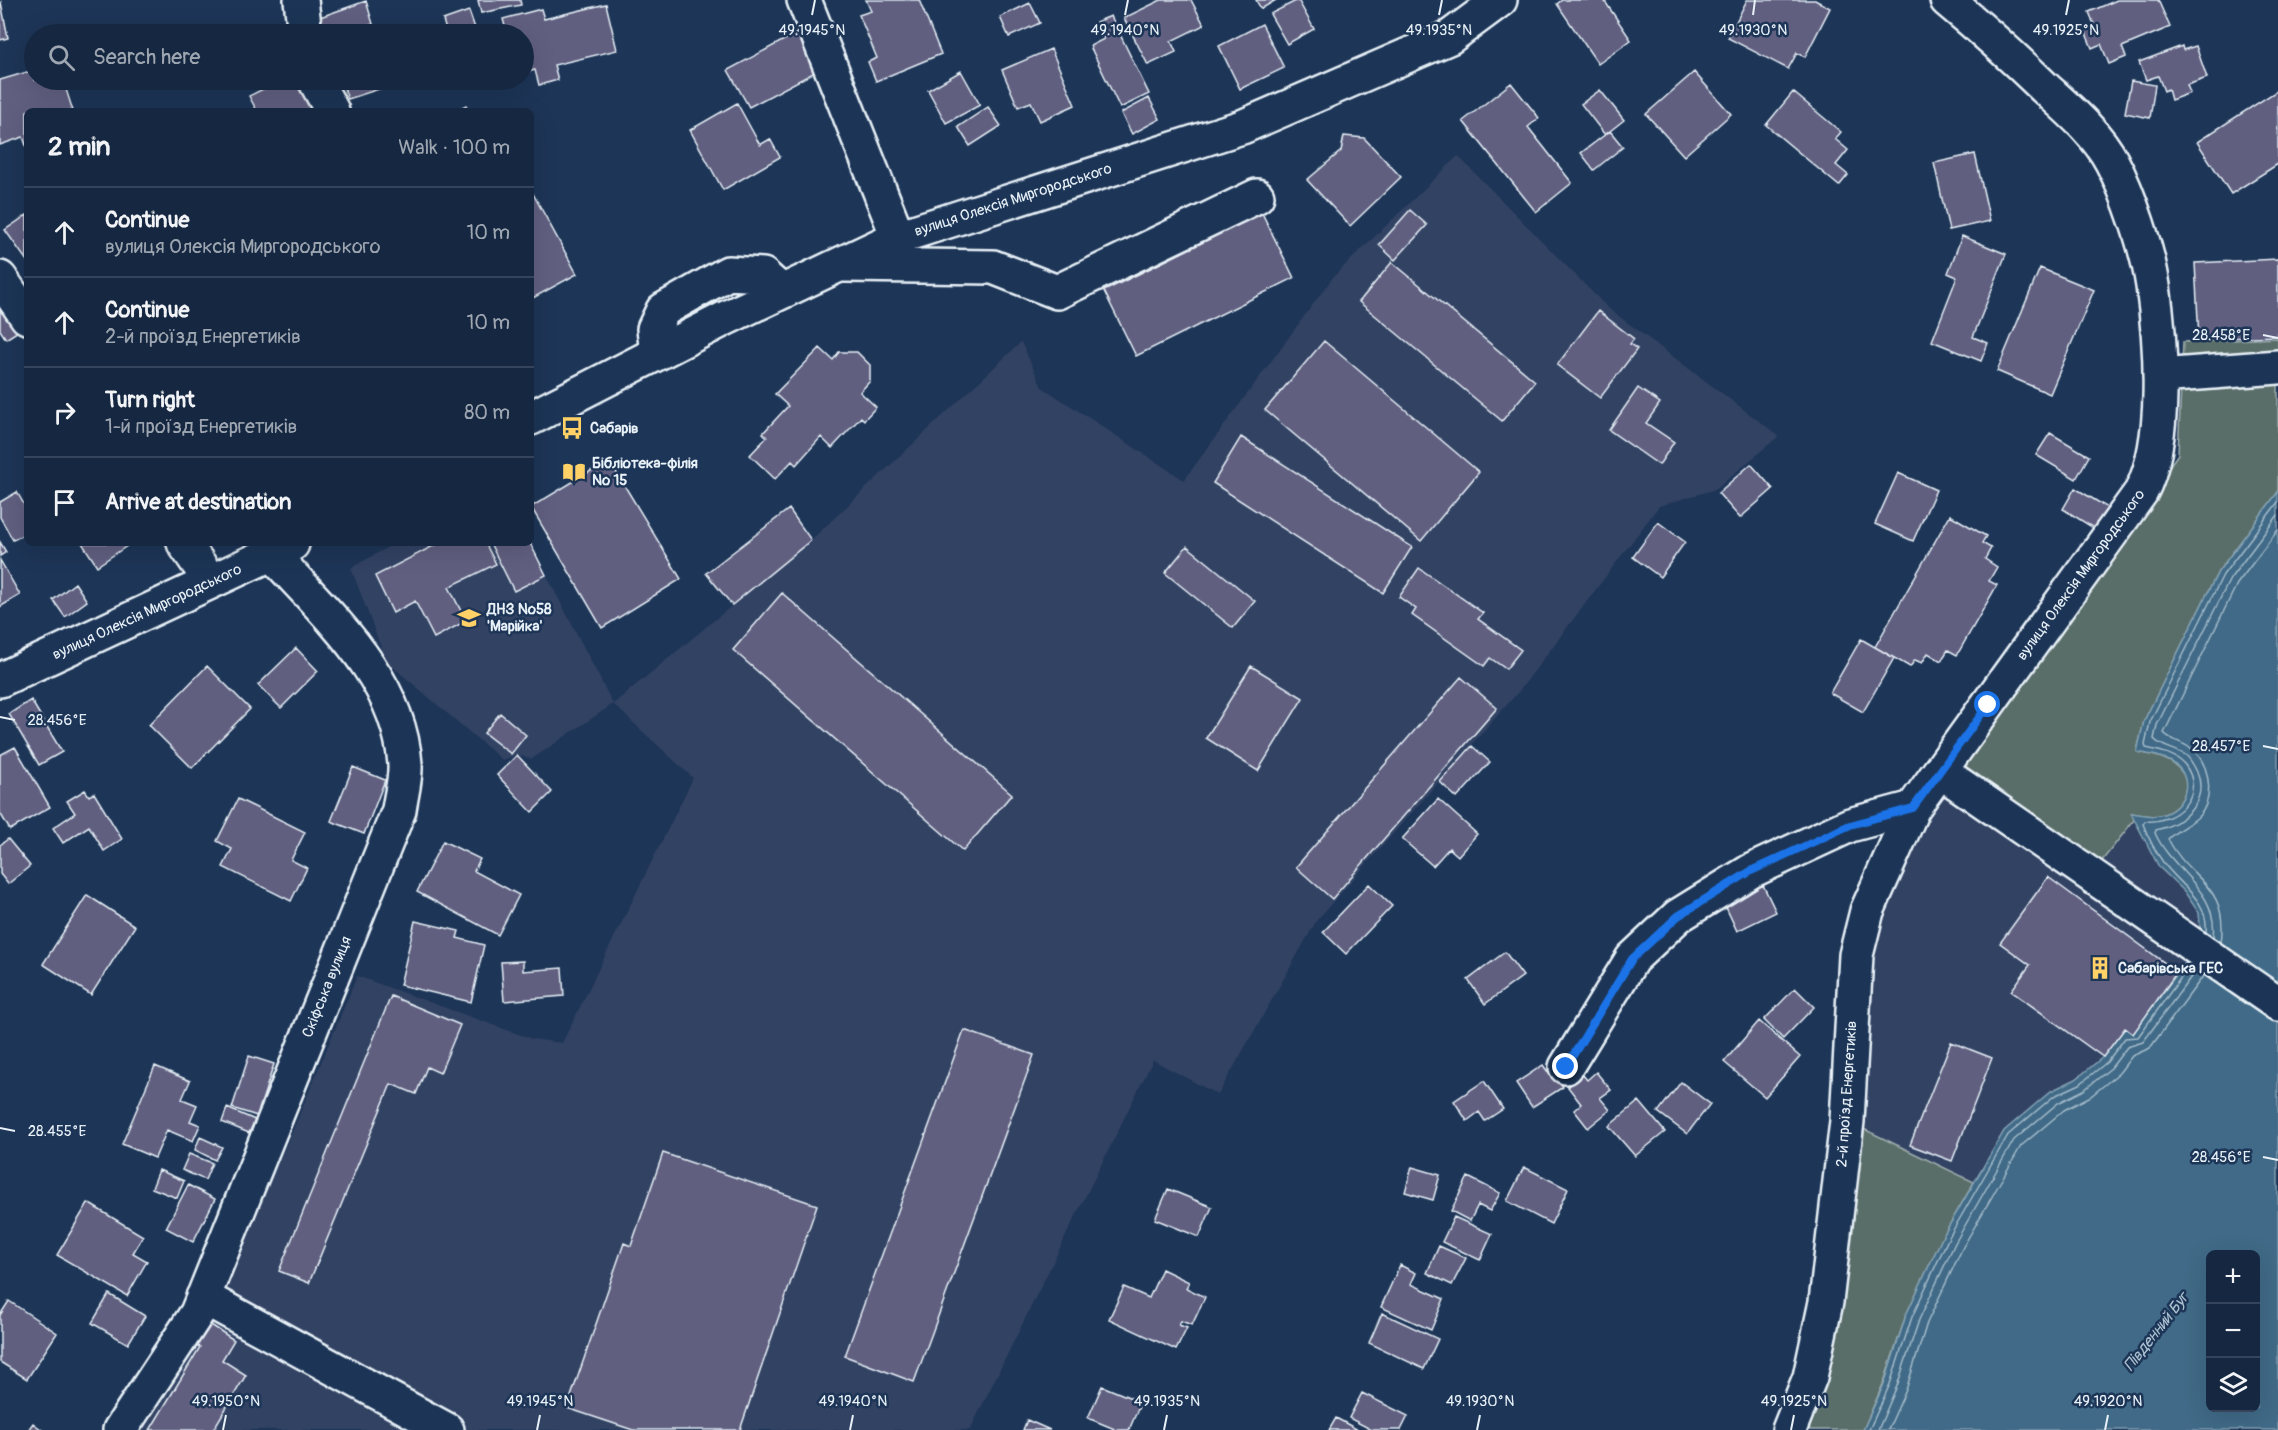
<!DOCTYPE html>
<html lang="en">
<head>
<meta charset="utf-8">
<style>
	body { margin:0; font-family:Pangolin,sans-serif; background:#23344c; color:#f1f3f6 }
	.controls { position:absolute; right:18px; bottom:18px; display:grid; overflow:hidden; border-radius:9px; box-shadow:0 6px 24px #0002 }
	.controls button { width:54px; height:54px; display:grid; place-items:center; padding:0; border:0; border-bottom:2px solid #35445a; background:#162841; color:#f1f3f6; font:30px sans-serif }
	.stop { position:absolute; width:18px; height:18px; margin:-14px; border:4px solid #1a73e8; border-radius:50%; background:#fff }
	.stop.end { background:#1a73e8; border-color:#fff; box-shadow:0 2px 6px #0008 }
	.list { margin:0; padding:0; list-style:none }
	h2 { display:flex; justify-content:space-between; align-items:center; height:78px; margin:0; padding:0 24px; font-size:26px }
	h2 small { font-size:20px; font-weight:400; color:#9ea6b1 }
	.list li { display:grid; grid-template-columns:39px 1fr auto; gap:18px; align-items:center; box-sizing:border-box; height:90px; padding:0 24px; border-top:2px solid #35445a }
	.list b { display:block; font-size:22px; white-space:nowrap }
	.list p { margin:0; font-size:20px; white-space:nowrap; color:#9ea6b1 }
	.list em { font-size:20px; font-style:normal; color:#9ea6b1 }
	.icon { flex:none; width:33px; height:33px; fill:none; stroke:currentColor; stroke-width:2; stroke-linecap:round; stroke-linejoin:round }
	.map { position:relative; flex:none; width:2278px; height:1430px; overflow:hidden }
	.search { position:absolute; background:#162841; box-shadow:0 6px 24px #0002; left:24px; top:24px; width:510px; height:66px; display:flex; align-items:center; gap:15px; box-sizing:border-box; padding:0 21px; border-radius:33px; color:#9ea6b1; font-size:22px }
	.panel { position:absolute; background:#162841; box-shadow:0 6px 24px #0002; left:24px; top:108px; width:510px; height:438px; border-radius:9px }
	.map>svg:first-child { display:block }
</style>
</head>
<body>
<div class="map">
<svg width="2278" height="1430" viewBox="0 0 2278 1430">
	<rect width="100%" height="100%" fill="#1d3557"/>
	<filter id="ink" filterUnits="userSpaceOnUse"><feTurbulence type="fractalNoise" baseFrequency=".0167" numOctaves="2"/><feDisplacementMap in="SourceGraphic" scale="12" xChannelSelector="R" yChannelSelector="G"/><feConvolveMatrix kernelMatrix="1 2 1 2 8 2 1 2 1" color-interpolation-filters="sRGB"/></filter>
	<g filter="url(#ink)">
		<path fill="#314263" d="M1458,156L1608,308L1779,436L1716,489L1659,506L1520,690L1317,920L1218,1095L1153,1060L970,1430H139L207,1319L293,1130L357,976L532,1039L562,1043L693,778L613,704L811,540L1021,342L1042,387L1184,480L1333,277Z
			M395,543H530L613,704L532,759L517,755L502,760L386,661L351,568Z
			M1940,771L2093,871L2134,820L2159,867L2184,891L2199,913L2200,928L2198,946L2133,1034L2124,1028L2103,1057L2076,1079L2051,1091L2004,1131L1974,1182L1847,1121L1856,955Z"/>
		<path fill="#5a6e69" stroke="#a1b0b0" stroke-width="1.5" d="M2278,338V492L2218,572L2144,721L2137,751C2150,756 2165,756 2176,766C2195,781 2184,807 2164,814C2154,818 2142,815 2132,813L2134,820L2094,871L1943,767L2000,707L2178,454L2183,342Z
			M1847,1121L1974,1182L1943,1236L1906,1315L1884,1382L1863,1430H1789Z"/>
		<path fill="#406b87" stroke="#83a1b4" stroke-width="1.5" fill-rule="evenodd" d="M2278,492V1430H1863L1885,1382L1906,1315L1943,1236L2004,1131L2051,1091L2076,1079L2103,1057L2125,1028L2133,1033L2198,946L2200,928L2199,913L2184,891L2159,867L2131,813C2142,814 2153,818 2164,814C2186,807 2195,777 2173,763C2162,756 2149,754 2137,752L2144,721L2218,572ZM2210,1254H2256V1408H2210Z"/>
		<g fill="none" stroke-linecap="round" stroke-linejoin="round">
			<path stroke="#a5bbcb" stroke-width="1.5" d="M2206,932C2209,899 2180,886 2163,862C2155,851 2148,837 2143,824L2145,821C2176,824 2207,795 2185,765C2176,754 2159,751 2146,748L2145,745L2150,722L2223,575L2278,502
				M2213,937C2219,889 2172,872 2155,833L2156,830C2183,824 2209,802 2197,772C2194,766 2191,760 2187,756C2177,749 2160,747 2154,739L2157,725L2230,579L2278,515
				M2221,943C2229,883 2190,882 2168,839C2175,831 2189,825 2198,817C2214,801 2211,768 2195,752C2187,743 2171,741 2164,733L2237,584L2278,530
				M1869,1430L1890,1384L1912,1317L1948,1239L2008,1135L2054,1096L2080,1084L2107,1062L2125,1038L2138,1037L2190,965
				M1878,1430L1897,1386L1919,1320L1955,1243L2014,1140L2058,1103L2084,1090L2111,1068L2127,1047L2143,1042L2196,970
				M1888,1430L1906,1390L1927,1323L1963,1247L2021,1146L2064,1110L2091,1096L2119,1073L2132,1056L2150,1048L2204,975"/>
		</g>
		<path fill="#615f80" stroke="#e8f1f8" stroke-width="1.5" d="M478,0H520L521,5L481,13Z
			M866,0H919L941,54L876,81L868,62L877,58L859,15L871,11Z
			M1161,0H1191L1204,25L1171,41L1176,52L1148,65L1124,18Z
			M1256,0H1276L1261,9Z
			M1298,0L1314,29L1287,44L1270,14Z
			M1562,0H1604L1631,40L1598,64L1557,4Z
			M1747,0H1815L1830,8L1805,57L1797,53L1788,69L1728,38Z
			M2117,0H2158L2170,27L2122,47L2126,57L2109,64L2101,44L2092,48L2085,31L2095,27L2089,12Z
			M366,1L373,24L363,28L365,34H326L320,17Z
			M1,2L8,38L0,40V3Z
			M1030,3L1040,23L1009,37L1000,17Z
			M606,4L617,50L554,65L558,80L539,85L535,70L524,73V34H507L503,19L541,9L544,19Z
			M469,11L477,34H447L443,20Z
			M1111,16L1149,94L1120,108L1090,46L1104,39L1096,22Z
			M1262,24L1284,68L1240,89L1219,46Z
			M799,32L819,70L749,107L728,70Z
			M2182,46L2183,50L2196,46L2207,78L2187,85L2190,93L2171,100L2168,89L2164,91L2158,76L2146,80L2139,62Z
			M1051,49L1075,105L1040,121L1031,102L1018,107L1002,70Z
			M34,70V80H63L73,111H27V148L23,137L0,145V80Z
			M961,71L980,105L946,123L928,90Z
			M1694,72L1731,114L1684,156L1646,114Z
			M281,80H300L316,111H257L249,96Z
			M341,80H380L382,88L348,99Z
			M2131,81L2155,85L2150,118L2125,113Z
			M1511,83L1539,118L1528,127L1572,183L1536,212L1463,121Z
			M1600,90L1624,120L1605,135L1581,104Z
			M2278,90V164L2231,194L2197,142Z
			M1793,92L1841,132L1835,139L1848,150L1836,165L1848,175L1839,186L1766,125Z
			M1149,98L1160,119L1132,134L1121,113Z
			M737,103L760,145L770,139L780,157L723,190L690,130Z
			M466,105L469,111H455Z
			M988,107L1001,126L970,146L958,127Z
			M1610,131L1623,147L1594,170L1581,153Z
			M1344,136L1364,138L1401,177L1350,226L1307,180L1341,151Z
			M1975,154L1990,221L1949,230L1934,163Z
			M531,190L577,274L531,299Z
			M1410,210L1427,225L1395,260L1379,245Z
			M1262,213L1294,278L1136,356L1104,291Z
			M27,215V261L5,230Z
			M1962,236L2006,254L1973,337L1988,343L1981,361L1932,341L1957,277L1948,273Z
			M2278,259V336L2199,339L2195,263Z
			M1392,262L1535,381L1502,421L1359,302Z
			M2040,268L2094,290L2050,394L1997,371Z
			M0,299L26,326L6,339L0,330Z
			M1598,311L1634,339L1630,344L1637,349L1600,398L1557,365Z
			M1324,341L1479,472L1421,541L1265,410Z
			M820,348L833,360L839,352H857L870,365V381L860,392L876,407L864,420L861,417L832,448L821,437L796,465L792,461L775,479L750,455L767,437L763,433L788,406L775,394Z
			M1638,388L1660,403L1646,423L1674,442L1659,465L1609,430Z
			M2050,433L2089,456L2076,479L2036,455Z
			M1241,437L1412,547L1383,593L1213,483Z
			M609,460L681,579L602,628L531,507Z
			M1751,464L1773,489L1740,518L1718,493Z
			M1898,473L1936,490L1913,541L1875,524Z
			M2075,488L2108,508L2095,529L2063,509Z
			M17,492L27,510V533L13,540L0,517V502Z
			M789,509L811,540L732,605L706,573Z
			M1950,515L1986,536L1982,543L1991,548L1985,559L1997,567L1989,581L1997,585L1957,655L1948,650L1941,661L1928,653L1922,663L1915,660L1910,667L1875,647Z
			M1658,522L1685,542L1660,577L1633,557Z
			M0,542L6,552L0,556Z
			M82,543H129L130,544L97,566Z
			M439,543H485L496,564L449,587L466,621L434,638L415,601L393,613L375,576Z
			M490,543H530L546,575L514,591Z
			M1187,546L1255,601L1233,628L1165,573Z
			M0,560L20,595L0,607Z
			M1419,568L1483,613L1478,619L1521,650L1506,669L1490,658L1484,666L1412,615L1416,609L1399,597Z
			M75,583L87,601L65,617L53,600Z
			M782,593L1012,794L963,851L733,650Z
			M1861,639L1894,658L1863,712L1830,693Z
			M296,648L318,671L281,708L258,685Z
			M207,666L250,709L192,768L149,725Z
			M1251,666L1303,698L1258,771L1206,738Z
			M1461,677L1497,708L1332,899L1296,867Z
			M31,700L62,752L39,765L9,714Z
			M500,713L526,735L511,754L484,733Z
			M1472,746L1490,762L1457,798L1440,782Z
			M15,747L50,807L10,830L0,813V755Z
			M517,755L552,792L532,812L497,775Z
			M353,767L385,780L364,834L331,821Z
			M85,790L89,796L94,793L122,839L104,851L89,826L63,843L53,828L75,813L67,801Z
			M238,799L305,832L291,860L307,868L291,901L223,867L232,849L217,841Z
			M1438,799L1477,834L1458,856L1449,848L1433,866L1402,839Z
			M8,839L30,866L8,884L0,874V845Z
			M443,841L480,859L474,871L519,895L498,935L417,892Z
			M2048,877L2177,972L2133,1034L2125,1028L2103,1057L2011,991L2030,965L2000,943Z
			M1369,884L1392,906L1346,954L1323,932Z
			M1763,885L1776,912L1737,931L1724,903Z
			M87,895L135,926L91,995L43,964Z
			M415,921L459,931L457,938L484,945L471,1002L400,985Z
			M1505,952L1523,976L1485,1004L1468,980Z
			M523,961V971L562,968L564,996L504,1001L501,962Z
			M1795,988L1814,1007L1783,1039L1764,1020Z
			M391,996L460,1025L440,1073L427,1067L416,1094L391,1084L309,1283L279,1271Z
			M1759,1021L1800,1057L1765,1097L1724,1062Z
			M964,1030L1034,1055L914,1382L845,1356Z
			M1951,1042L1992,1058L1952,1161L1910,1145Z
			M249,1056L274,1064L257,1116L232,1108Z
			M1543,1065L1550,1075L1554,1073L1563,1087L1532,1107L1516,1083Z
			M155,1066L190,1081L182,1099L197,1105L190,1121L200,1125L193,1141L167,1130L155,1158L122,1144Z
			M1596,1072L1611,1090L1600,1098L1610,1110L1588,1128L1574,1110L1581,1104L1568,1087L1583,1075L1587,1080Z
			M1484,1081L1503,1109L1485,1121L1479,1112L1467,1121L1454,1101Z
			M1681,1082L1710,1104L1687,1134L1658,1112Z
			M1639,1101L1665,1132L1635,1156L1609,1126Z
			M227,1108L255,1120L249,1133L222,1122Z
			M200,1137L222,1147L215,1160L195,1150Z
			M663,1153L817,1205L740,1430H633L567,1408L624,1243L631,1246Z
			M189,1154L212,1163L205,1180L182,1170Z
			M1412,1167L1440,1175L1433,1200L1405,1192Z
			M1524,1167L1568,1189L1551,1224L1507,1201Z
			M159,1170L184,1181L177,1198L152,1188Z
			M1468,1177L1500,1193L1490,1211L1478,1205L1470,1221L1451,1211Z
			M188,1185L215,1199L193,1242L166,1228Z
			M1168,1189L1212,1207L1199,1237L1155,1219Z
			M88,1203L143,1236L133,1253L147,1261L127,1296L57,1255Z
			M1454,1217L1492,1234L1480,1260L1442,1242Z
			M1439,1246L1466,1258L1452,1285L1427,1273Z
			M1400,1265L1416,1273L1411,1284L1444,1299L1431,1330L1381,1307Z
			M1162,1269L1189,1282L1186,1288L1205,1297L1192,1325L1181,1321L1179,1325L1187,1328L1176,1350L1109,1319L1124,1287L1149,1298Z
			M109,1294L145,1316L128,1344L92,1323Z
			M9,1301L57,1333L27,1379L0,1362V1315Z
			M1382,1313L1438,1339L1424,1369L1369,1343Z
			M208,1323L234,1340L222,1360L246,1375L213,1430H150L200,1347L195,1344Z
			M1102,1386L1141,1402L1129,1430H1117L1088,1418Z
			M1362,1393L1408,1416L1401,1430H1372L1349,1418Z
			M1336,1418L1358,1430H1329Z
			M1027,1420L1050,1430H1023Z
			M33,1423L42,1430H28Z"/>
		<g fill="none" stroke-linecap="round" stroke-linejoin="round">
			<g stroke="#e8f1f8" stroke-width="38">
				<path id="minor" d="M301,0L305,34
					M804,0L898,237
					M315,80L332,111
					M846,265L993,267L1057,292L1257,196
					M0,278L27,317
					M657,352L654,329L663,310L728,273L763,275L782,292
					M2160,376L2278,367
					M531,418L724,319L898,237L1242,127L1450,37L1500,0
					M184,543L211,582
					M0,680L292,544
					M1940,771L2278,1004
					M1566,1067L1632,959L1678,916L1751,871L1850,825L1913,808
					M203,1297L447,1430
					M120,1430L197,1313L399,810C401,795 406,778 405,764C399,677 327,615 272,554
					M1789,1430L1810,1377L1826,1302L1847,1121L1856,955L1867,911L1913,808L2141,492C2168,441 2161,343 2153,286C2148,251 2129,194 2112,162C2097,133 2068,109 2045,88C2013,57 1981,28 1947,0"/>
			</g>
			<use href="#minor" stroke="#1d3557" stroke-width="33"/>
		</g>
	</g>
	<g fill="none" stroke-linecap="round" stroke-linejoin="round" filter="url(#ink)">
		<path stroke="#1a73e8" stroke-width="8" d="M1566,1067L1632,959L1678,916L1751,871L1850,825L1913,808L1988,705"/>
	</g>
	<path fill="none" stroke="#e8f1f8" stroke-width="2" d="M812,15L815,0M1125,15L1128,0M1439,15L1442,0M1753,15L1755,0M2066,15L2069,0M2263,335L2278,338M0,717L15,720M2263,746L2278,749M0,1128L15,1131M2263,1157L2278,1160M223,1430L226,1415M537,1430L540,1415M850,1430L853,1415M1164,1430L1167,1415M1477,1430L1480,1415M1791,1430L1794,1415M2105,1430L2108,1415"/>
	<defs>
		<g id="bus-bare" transform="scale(1.8)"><path d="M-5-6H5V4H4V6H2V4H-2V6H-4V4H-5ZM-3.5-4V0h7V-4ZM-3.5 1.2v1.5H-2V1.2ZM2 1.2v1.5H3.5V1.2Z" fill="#ffd166" stroke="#1d3557" stroke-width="2.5" paint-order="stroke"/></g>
		<g id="library-bare" transform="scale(1.8)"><path d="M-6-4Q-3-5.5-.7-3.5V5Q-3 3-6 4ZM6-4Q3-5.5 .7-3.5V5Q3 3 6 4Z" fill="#ffd166" stroke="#1d3557" stroke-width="2.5" paint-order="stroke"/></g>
		<g id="school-bare" transform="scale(1.8)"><path d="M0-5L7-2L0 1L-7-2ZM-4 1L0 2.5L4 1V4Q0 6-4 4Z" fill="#ffd166" stroke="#1d3557" stroke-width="2.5" paint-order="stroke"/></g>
		<g id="building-bare" transform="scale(1.8)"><path d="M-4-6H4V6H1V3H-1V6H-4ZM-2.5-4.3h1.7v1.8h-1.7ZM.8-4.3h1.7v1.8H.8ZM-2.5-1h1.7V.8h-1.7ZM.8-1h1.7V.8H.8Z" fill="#ffd166" stroke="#1d3557" stroke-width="2.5" paint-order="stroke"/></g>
	</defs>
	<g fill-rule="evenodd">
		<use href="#bus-bare" x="572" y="428"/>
		<use href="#library-bare" x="574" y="472"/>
		<use href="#school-bare" x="469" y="618"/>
		<use href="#building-bare" x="2100" y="968"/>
	</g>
	<g text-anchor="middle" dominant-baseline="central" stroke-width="5" stroke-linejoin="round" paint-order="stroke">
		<g font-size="15" fill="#e8f1f8" stroke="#1d3557">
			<text transform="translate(1013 200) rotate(-18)">вулиця Олексія Миргородського</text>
			<text transform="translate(2081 575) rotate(-54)">вулиця Олексія Миргородського</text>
			<text transform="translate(147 612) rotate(-25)">вулиця Олексія Миргородського</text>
			<text transform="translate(327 987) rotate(-68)">Скіфська вулиця</text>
			<text transform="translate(1847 1094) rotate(-86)">2-й проїзд Енергетиків</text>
		</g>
		<g font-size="15" font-weight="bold" fill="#e8f1f8" stroke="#1d3557" text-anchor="start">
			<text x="590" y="428">Сабарів</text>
			<text x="592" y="463">Бібліотека-філія<tspan x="592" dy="17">№ 15</tspan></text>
			<text x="487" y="609">ДНЗ №58<tspan x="487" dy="17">'Марійка'</tspan></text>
			<text x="2118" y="968">Сабарівська ГЕС</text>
		</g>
		<g font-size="16" font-style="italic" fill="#adc2d0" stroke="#1d3557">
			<text transform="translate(2156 1332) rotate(-52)">Південний Буг</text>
		</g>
	</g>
	<g font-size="15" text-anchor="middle" fill="#e8f1f8" stroke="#1d3557" stroke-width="5" stroke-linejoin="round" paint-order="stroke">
		<text x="812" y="35">49.1945°N</text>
		<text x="1125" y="35">49.1940°N</text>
		<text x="1439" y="35">49.1935°N</text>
		<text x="1753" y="35">49.1930°N</text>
		<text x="2066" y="35">49.1925°N</text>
		<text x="2221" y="340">28.458°E</text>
		<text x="57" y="725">28.456°E</text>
		<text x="2221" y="751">28.457°E</text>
		<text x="57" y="1136">28.455°E</text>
		<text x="2221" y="1162">28.456°E</text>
		<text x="226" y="1406">49.1950°N</text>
		<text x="540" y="1406">49.1945°N</text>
		<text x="853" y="1406">49.1940°N</text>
		<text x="1167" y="1406">49.1935°N</text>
		<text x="1480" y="1406">49.1930°N</text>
		<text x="1794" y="1406">49.1925°N</text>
		<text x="2108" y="1406">49.1920°N</text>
	</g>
</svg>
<div class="controls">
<button>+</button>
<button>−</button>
<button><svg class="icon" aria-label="layers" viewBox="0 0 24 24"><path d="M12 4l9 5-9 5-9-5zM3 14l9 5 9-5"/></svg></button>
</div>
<div class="stop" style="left:1988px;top:705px"></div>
<div class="stop end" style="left:1566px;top:1067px"></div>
<div class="search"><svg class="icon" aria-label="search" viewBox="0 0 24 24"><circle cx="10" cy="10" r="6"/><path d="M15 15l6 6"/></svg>Search here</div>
<section class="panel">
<h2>2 min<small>Walk · 100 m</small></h2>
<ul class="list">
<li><svg class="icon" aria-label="ahead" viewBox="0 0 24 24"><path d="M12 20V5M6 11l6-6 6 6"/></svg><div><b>Continue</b><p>вулиця Олексія Миргородського</p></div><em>10 m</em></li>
<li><svg class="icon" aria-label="ahead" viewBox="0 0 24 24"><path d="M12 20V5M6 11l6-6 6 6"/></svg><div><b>Continue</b><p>2-й проїзд Енергетиків</p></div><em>10 m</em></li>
<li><svg class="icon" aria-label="right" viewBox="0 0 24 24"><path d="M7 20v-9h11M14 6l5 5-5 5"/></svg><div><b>Turn right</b><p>1-й проїзд Енергетиків</p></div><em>80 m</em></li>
<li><svg class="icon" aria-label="arrive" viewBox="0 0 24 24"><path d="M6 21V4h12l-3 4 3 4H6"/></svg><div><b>Arrive at destination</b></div></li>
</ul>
</section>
</div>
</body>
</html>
